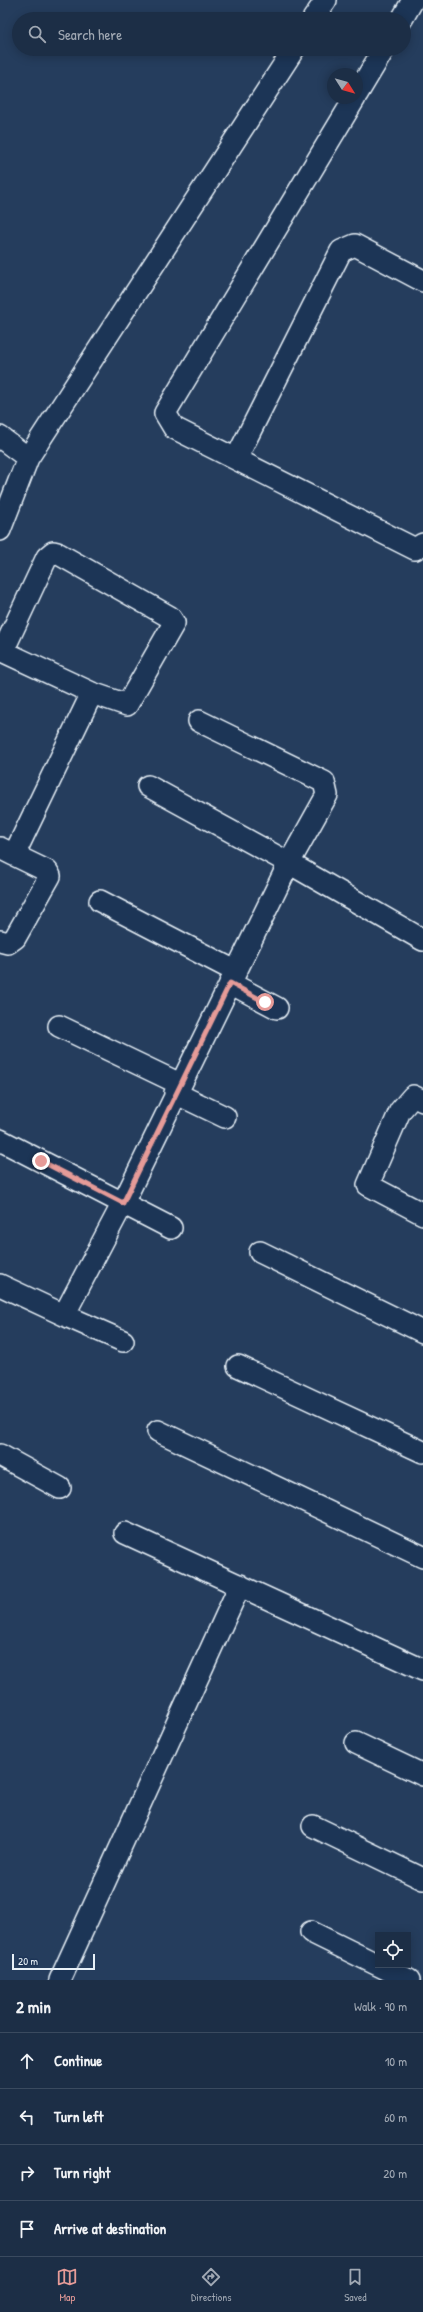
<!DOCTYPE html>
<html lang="en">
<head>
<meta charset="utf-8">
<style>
	body { margin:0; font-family:"Patrick Hand",sans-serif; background:#293a51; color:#f1f3f6 }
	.controls { position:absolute; right:12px; bottom:12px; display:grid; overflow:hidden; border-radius:0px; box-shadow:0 2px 10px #0003 }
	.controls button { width:36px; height:36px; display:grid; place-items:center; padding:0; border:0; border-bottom:1px solid #3a4a5f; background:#1c2e46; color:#f1f3f6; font:20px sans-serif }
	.compass { position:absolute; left:327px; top:68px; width:36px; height:36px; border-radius:50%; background:#1c2e46; box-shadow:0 2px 10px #0003; rotate:127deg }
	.scale { position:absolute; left:12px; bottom:10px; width:83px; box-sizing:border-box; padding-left:4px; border:2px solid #e8f1f8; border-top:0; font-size:11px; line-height:14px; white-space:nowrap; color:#e8f1f8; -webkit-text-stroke:3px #1d3557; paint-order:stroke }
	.stop { position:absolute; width:12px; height:12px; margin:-9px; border:3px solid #e69b98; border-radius:50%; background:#fff }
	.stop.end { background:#e69b98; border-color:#fff; box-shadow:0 1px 4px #0008 }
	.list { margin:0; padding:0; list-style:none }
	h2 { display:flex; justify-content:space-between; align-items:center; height:52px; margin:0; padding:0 16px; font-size:17px }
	h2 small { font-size:13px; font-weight:400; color:#a0a8b3 }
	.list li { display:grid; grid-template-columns:26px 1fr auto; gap:12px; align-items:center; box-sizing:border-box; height:56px; padding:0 16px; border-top:1px solid #3a4a5f }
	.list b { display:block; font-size:15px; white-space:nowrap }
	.list em { font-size:13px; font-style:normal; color:#a0a8b3 }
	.icon { flex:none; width:22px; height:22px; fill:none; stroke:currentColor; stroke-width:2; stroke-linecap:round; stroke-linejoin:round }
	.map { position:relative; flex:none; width:423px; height:1980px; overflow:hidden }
	.search { position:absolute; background:#1c2e46; box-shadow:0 2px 10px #0003; left:12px; right:12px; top:12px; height:44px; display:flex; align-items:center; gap:10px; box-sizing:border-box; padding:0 14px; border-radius:22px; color:#a0a8b3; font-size:15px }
	.sheet { height:276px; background:#1c2e46 }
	nav { display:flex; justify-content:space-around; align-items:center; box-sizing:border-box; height:56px; border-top:1px solid #3a4a5f; background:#1c2e46; font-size:11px; color:#a0a8b3 }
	nav a { display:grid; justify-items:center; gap:2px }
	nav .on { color:#e69b98 }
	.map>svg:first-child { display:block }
</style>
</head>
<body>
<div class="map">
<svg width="423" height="1980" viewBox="0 0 423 1980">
	<rect width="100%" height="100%" fill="#253d5d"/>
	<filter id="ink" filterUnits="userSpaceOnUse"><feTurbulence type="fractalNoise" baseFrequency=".025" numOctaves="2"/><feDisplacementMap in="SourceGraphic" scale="8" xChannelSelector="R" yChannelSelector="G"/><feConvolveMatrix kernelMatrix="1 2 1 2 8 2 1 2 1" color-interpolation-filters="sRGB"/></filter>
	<g filter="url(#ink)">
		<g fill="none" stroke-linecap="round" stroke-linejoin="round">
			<g stroke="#e8f1f8" stroke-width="24">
				<path id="minor" d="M313,19L326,0
					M402,19L413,0
					M357,94L384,49
					M355,98L165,413L174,428L415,549L423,544
					M0,437L28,458L294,49
					M236,459L341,251L355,245L423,281
					M0,530L28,458
					M0,650L92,693L14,855L0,848
					M3,651L47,557L53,552L57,553L170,617L174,623L127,705L92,693
					M148,786L289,863L327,795L324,782L199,721
					M100,901L235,971
					M0,941L8,943L15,938L50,876L47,871L14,855
					M230,983L277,1008
					M59,1026L180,1084
					M175,1093L225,1117
					M423,1101L413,1096L400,1111L368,1185L423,1214
					M0,1140L171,1228
					M260,1252L423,1332
					M0,1285L64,1315L123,1203L289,863L423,940
					M64,1315L123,1341
					M238,1366L423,1452
					M158,1431L423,1557
					M0,1455L60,1488
					M125,1533L423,1670
					M356,1743L423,1775
					M313,1826L423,1879
					M311,1932L378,1965
					M378,1965L409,1980
					M60,1980L240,1585"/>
			</g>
			<use href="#minor" stroke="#1d3557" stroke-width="21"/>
		</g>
	</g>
	<g fill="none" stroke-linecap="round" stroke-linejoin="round" filter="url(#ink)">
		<path stroke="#e69b98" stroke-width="5" d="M41,1161L123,1203L230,983L265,1002"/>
	</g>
</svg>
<div class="controls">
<button><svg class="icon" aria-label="locate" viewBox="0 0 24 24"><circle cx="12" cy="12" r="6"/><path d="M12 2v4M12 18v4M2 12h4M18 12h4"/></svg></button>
</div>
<svg class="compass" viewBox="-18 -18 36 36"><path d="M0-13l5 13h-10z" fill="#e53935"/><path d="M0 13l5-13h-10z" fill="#a0a8b3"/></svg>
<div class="scale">20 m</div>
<div class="stop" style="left:265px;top:1002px"></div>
<div class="stop end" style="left:41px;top:1161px"></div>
<div class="search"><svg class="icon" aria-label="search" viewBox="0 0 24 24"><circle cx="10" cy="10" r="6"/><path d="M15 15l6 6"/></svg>Search here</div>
</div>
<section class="sheet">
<h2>2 min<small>Walk · 90 m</small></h2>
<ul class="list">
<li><svg class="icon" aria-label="ahead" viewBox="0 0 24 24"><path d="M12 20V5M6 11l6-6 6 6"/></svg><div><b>Continue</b></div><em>10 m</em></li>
<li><svg class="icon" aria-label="left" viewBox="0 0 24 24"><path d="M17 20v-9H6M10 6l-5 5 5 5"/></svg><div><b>Turn left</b></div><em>60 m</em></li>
<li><svg class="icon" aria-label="right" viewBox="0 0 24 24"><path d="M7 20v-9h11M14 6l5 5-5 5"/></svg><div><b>Turn right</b></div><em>20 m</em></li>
<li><svg class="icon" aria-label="arrive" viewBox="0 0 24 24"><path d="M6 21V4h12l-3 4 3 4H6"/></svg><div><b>Arrive at destination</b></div></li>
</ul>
</section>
<nav>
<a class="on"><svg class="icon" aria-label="map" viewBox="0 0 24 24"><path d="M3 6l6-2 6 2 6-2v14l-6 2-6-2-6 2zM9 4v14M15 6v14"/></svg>Map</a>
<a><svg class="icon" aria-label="directions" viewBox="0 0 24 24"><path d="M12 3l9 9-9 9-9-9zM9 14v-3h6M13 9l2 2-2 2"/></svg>Directions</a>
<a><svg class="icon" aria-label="saved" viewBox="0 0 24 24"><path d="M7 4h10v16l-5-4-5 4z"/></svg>Saved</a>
</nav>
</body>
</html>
